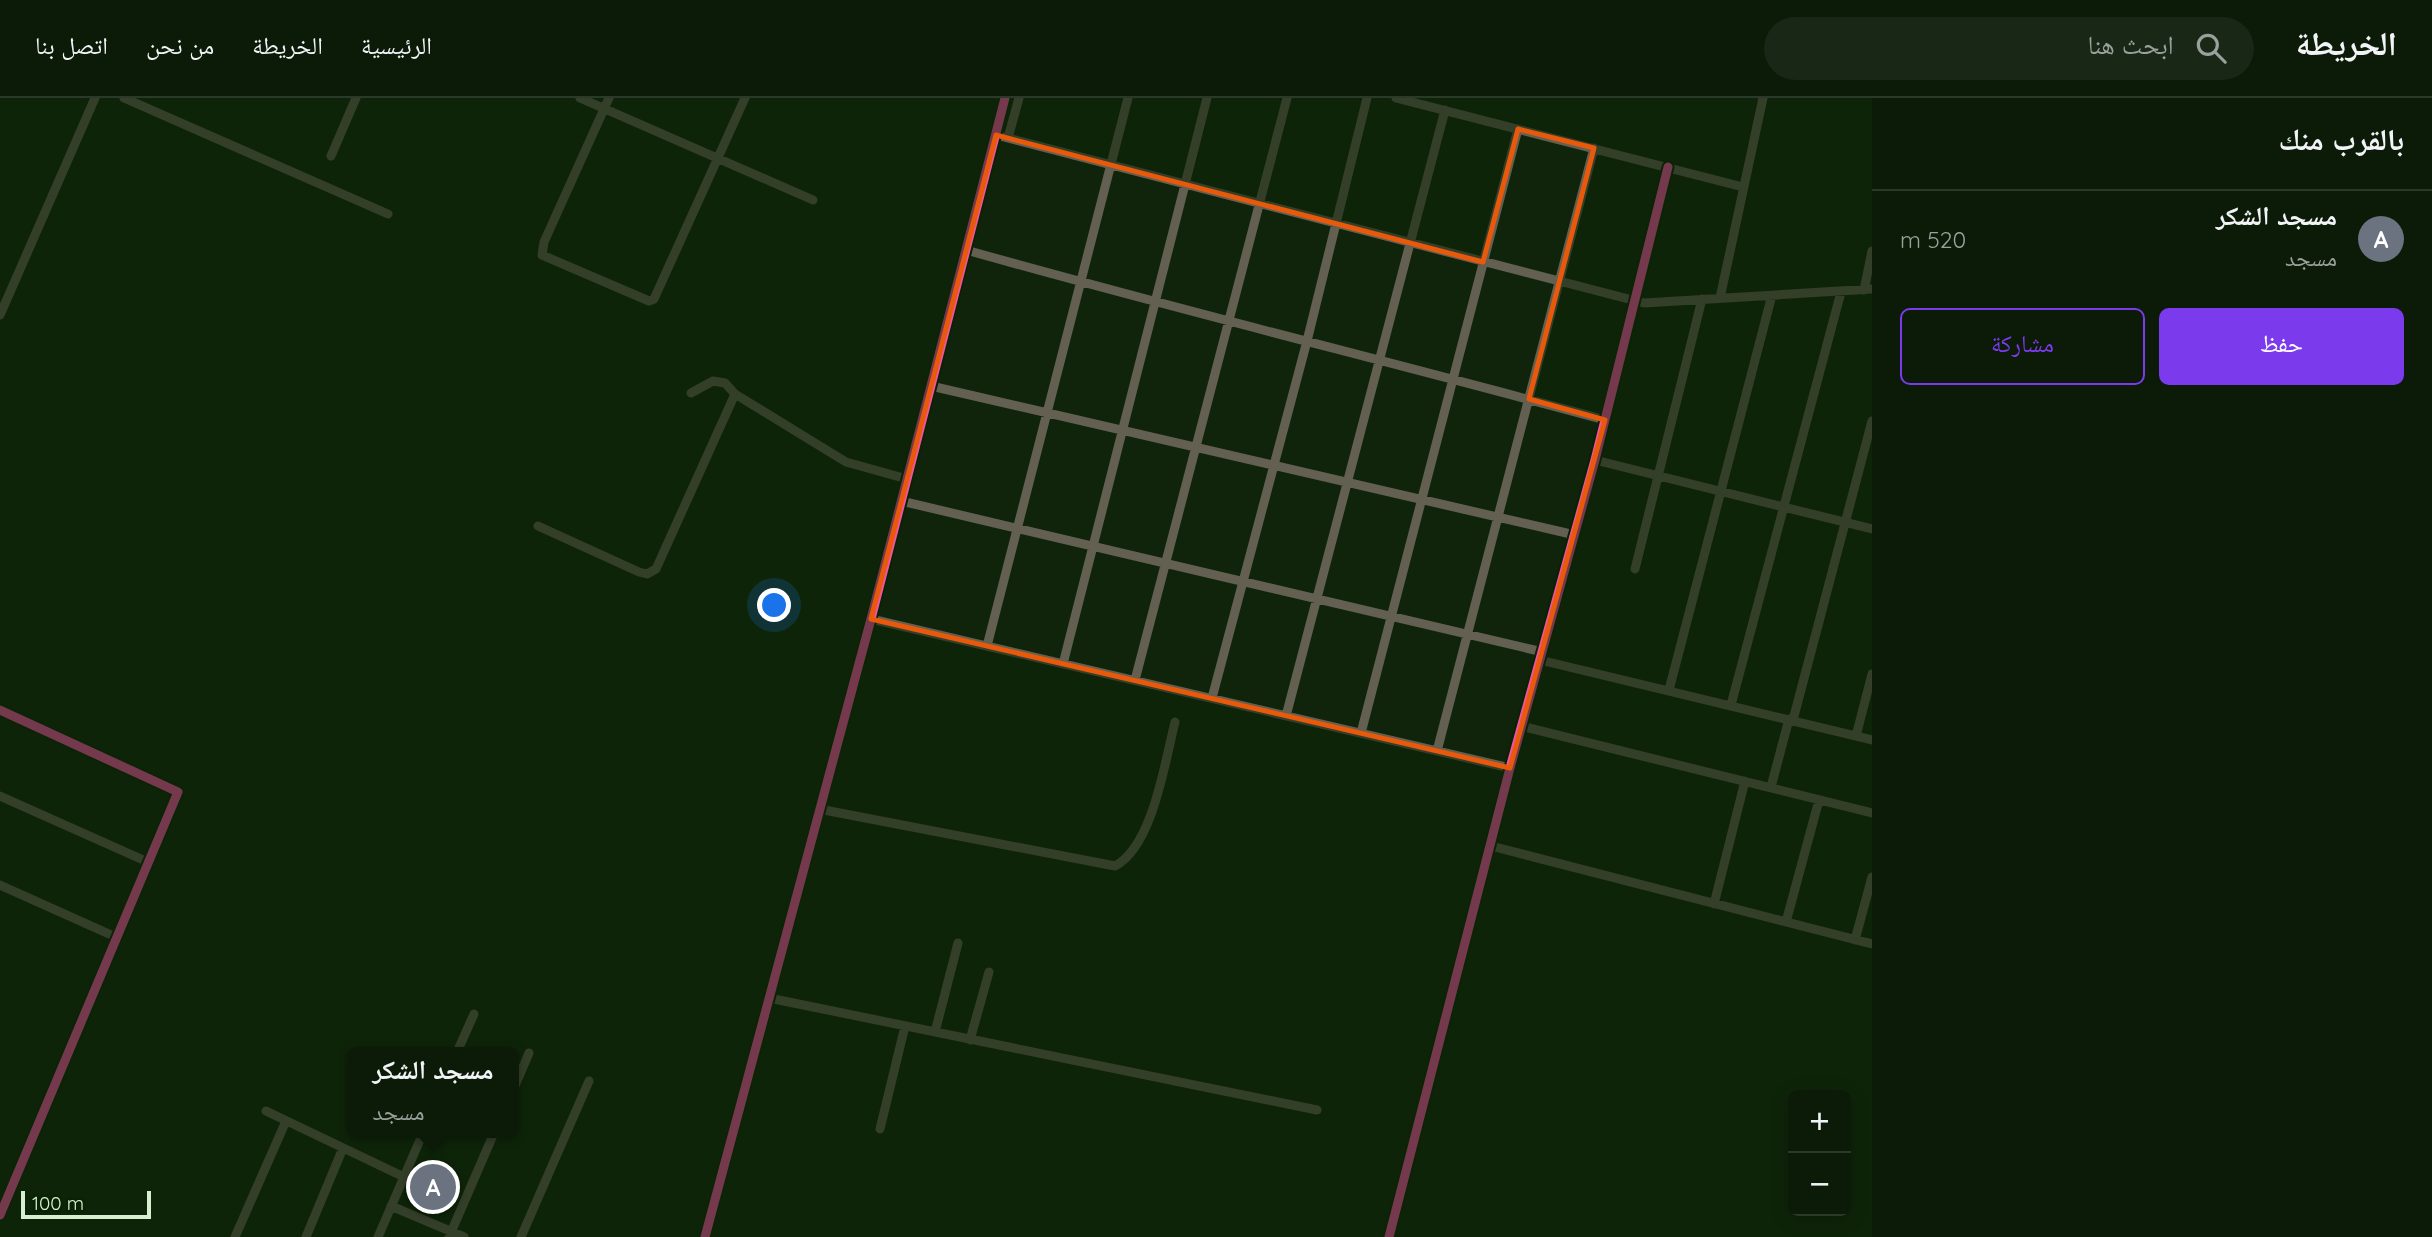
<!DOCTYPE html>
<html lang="ar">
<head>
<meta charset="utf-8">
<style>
	body { margin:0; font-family:Quicksand,"Noto Naskh Arabic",sans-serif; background:#192816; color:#f1f3f6; direction:rtl }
	.controls { position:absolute; right:21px; bottom:21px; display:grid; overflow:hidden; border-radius:10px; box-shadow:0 4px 18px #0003 }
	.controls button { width:63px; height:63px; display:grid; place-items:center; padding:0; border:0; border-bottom:2px solid #2b3929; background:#0b1b08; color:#f1f3f6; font:35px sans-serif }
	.scale { position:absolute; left:21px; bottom:18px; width:130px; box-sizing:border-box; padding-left:7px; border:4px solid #d7f1d0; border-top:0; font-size:19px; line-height:24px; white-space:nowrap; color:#d7f1d0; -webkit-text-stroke:5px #092203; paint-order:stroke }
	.you { position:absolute; left:775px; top:508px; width:24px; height:24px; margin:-18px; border:5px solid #fff; border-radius:50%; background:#1a73e8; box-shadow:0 0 0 10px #1a73e833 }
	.badge { display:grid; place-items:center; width:46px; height:46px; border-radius:50%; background:#7c3aed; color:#fff; font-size:23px; font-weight:700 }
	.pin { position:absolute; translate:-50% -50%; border:4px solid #fff; box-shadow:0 2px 7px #0006 }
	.popup { position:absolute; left:347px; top:949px; width:172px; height:91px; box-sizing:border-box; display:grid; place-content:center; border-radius:10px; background:#0b1b08; filter:drop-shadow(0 2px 5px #0005); font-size:23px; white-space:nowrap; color:#9aa19c }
	.popup b { font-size:26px; color:#f1f3f6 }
	.popup::after { content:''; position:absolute; left:50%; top:100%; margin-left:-14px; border:14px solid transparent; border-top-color:#0b1b08 }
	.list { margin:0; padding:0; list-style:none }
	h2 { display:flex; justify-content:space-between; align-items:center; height:91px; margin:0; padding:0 28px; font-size:30px }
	h2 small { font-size:23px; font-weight:400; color:#9aa19c }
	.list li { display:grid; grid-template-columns:46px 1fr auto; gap:21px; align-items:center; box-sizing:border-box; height:98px; padding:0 28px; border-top:2px solid #2b3929 }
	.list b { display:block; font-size:26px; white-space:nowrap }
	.list p { margin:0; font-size:23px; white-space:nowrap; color:#9aa19c }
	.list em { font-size:23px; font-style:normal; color:#9aa19c }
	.actions { display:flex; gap:14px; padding:21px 28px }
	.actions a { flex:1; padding:16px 0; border:2px solid #7c3aed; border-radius:10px; text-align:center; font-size:24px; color:#7c3aed }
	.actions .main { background:#7c3aed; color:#fff }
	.icon { flex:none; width:38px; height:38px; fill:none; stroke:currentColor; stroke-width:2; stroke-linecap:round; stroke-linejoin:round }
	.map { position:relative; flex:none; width:1872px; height:1139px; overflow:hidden; direction:ltr }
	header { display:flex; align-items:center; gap:42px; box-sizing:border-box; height:98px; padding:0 35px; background:#0b1b08; border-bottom:2px solid #2b3929 }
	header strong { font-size:33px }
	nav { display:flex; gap:38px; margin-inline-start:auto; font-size:24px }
	.search { width:490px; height:63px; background:#192816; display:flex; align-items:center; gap:18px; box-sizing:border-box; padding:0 24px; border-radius:38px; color:#9aa19c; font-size:26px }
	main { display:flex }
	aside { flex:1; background:#0b1b08 }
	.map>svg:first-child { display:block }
</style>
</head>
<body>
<header>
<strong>الخريطة</strong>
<div class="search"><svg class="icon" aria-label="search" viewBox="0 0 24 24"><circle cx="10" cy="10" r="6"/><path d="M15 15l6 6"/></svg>ابحث هنا</div>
<nav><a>الرئيسية</a><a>الخريطة</a><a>من نحن</a><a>اتصل بنا</a></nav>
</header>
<main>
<aside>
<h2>بالقرب منك<small></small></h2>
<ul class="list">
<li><span class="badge" style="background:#6b7280">A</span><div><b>مسجد الشكر</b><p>مسجد</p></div><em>520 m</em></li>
</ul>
<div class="actions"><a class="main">حفظ</a><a>مشاركة</a></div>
</aside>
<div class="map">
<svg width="1872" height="1139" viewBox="0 0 1872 1139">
	<rect width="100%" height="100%" fill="#0f240a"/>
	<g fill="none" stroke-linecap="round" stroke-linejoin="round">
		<path stroke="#635f51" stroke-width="9" d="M124,0L388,116
			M580,0L813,102
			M609,0L544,144L542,157L649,203L654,201L745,0
			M1396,0L1743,89
			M996,37L1644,205L1872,191
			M1008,40L1019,0
			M331,58L356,0
			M966,152C1178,212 1392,264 1605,322
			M1864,192L1872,153
			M1720,200L1763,0
			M0,217L95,0
			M931,288L1575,437
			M691,295L713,283L725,285L735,296L846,364L907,381
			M1595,362L1872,431
			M901,403L1543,554
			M538,428L639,474L647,476L656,471L735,296
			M1635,471L1702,201
			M871,521L1510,670
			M987,548L1128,0
			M1540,562L1872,642
			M1063,566L1207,0
			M1135,582L1287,0
			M1669,592L1772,197
			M1212,600L1307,243L1367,0
			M1731,607L1841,194
			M0,612L178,694L0,1117
			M1286,618L1445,12
			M1793,622L1872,323
			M1521,628L1872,715
			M1361,635L1518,31
			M1856,638L1872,576
			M1437,653L1594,50
			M1771,689L1789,621
			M0,698L150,765
			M819,711L1115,768C1153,748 1165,663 1175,624
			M1491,748L1872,846
			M0,787L118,840
			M1714,806L1745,683
			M1786,824L1819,702
			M1855,842L1872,779
			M769,900L1317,1012
			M935,934L958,845
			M970,942L989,874
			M457,954L474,916
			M514,990L529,955
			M266,1013L404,1079
			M880,1031L905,928
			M391,1108L464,1139
			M235,1139L286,1023
			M306,1139L343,1050
			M378,1139L423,1035
			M449,1139L494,1035
			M521,1139L589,983
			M1389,1139L1510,670L1595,362L1668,69"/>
		<path stroke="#565844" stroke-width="12" d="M705,1139L871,521L1005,0"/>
		<g stroke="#092203" stroke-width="13">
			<path id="cycleway" d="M0,612L178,694L0,1117
				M705,1139L871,521L1005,0
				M1389,1139L1510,670L1595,362L1668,69"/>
		</g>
		<use href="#cycleway" stroke="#f153a3" stroke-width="9"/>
	</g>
	<path d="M0 0H1872V1139H0ZM1518,31L1594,50L1529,301L1605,322L1510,670L871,521L996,37L1483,164Z" fill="#0f240a" fill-opacity=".55" fill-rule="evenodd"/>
	<path fill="none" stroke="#e8590c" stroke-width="5" stroke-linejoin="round" d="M1518,31L1594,50L1529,301L1605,322L1510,670L871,521L996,37L1483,164Z"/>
</svg>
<div class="controls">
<button>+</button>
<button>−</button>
</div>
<div class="scale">100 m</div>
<div class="you"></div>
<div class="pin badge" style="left:433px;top:1089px;background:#6b7280">A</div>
<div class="popup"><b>مسجد الشكر</b>مسجد</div>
</div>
</main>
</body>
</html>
